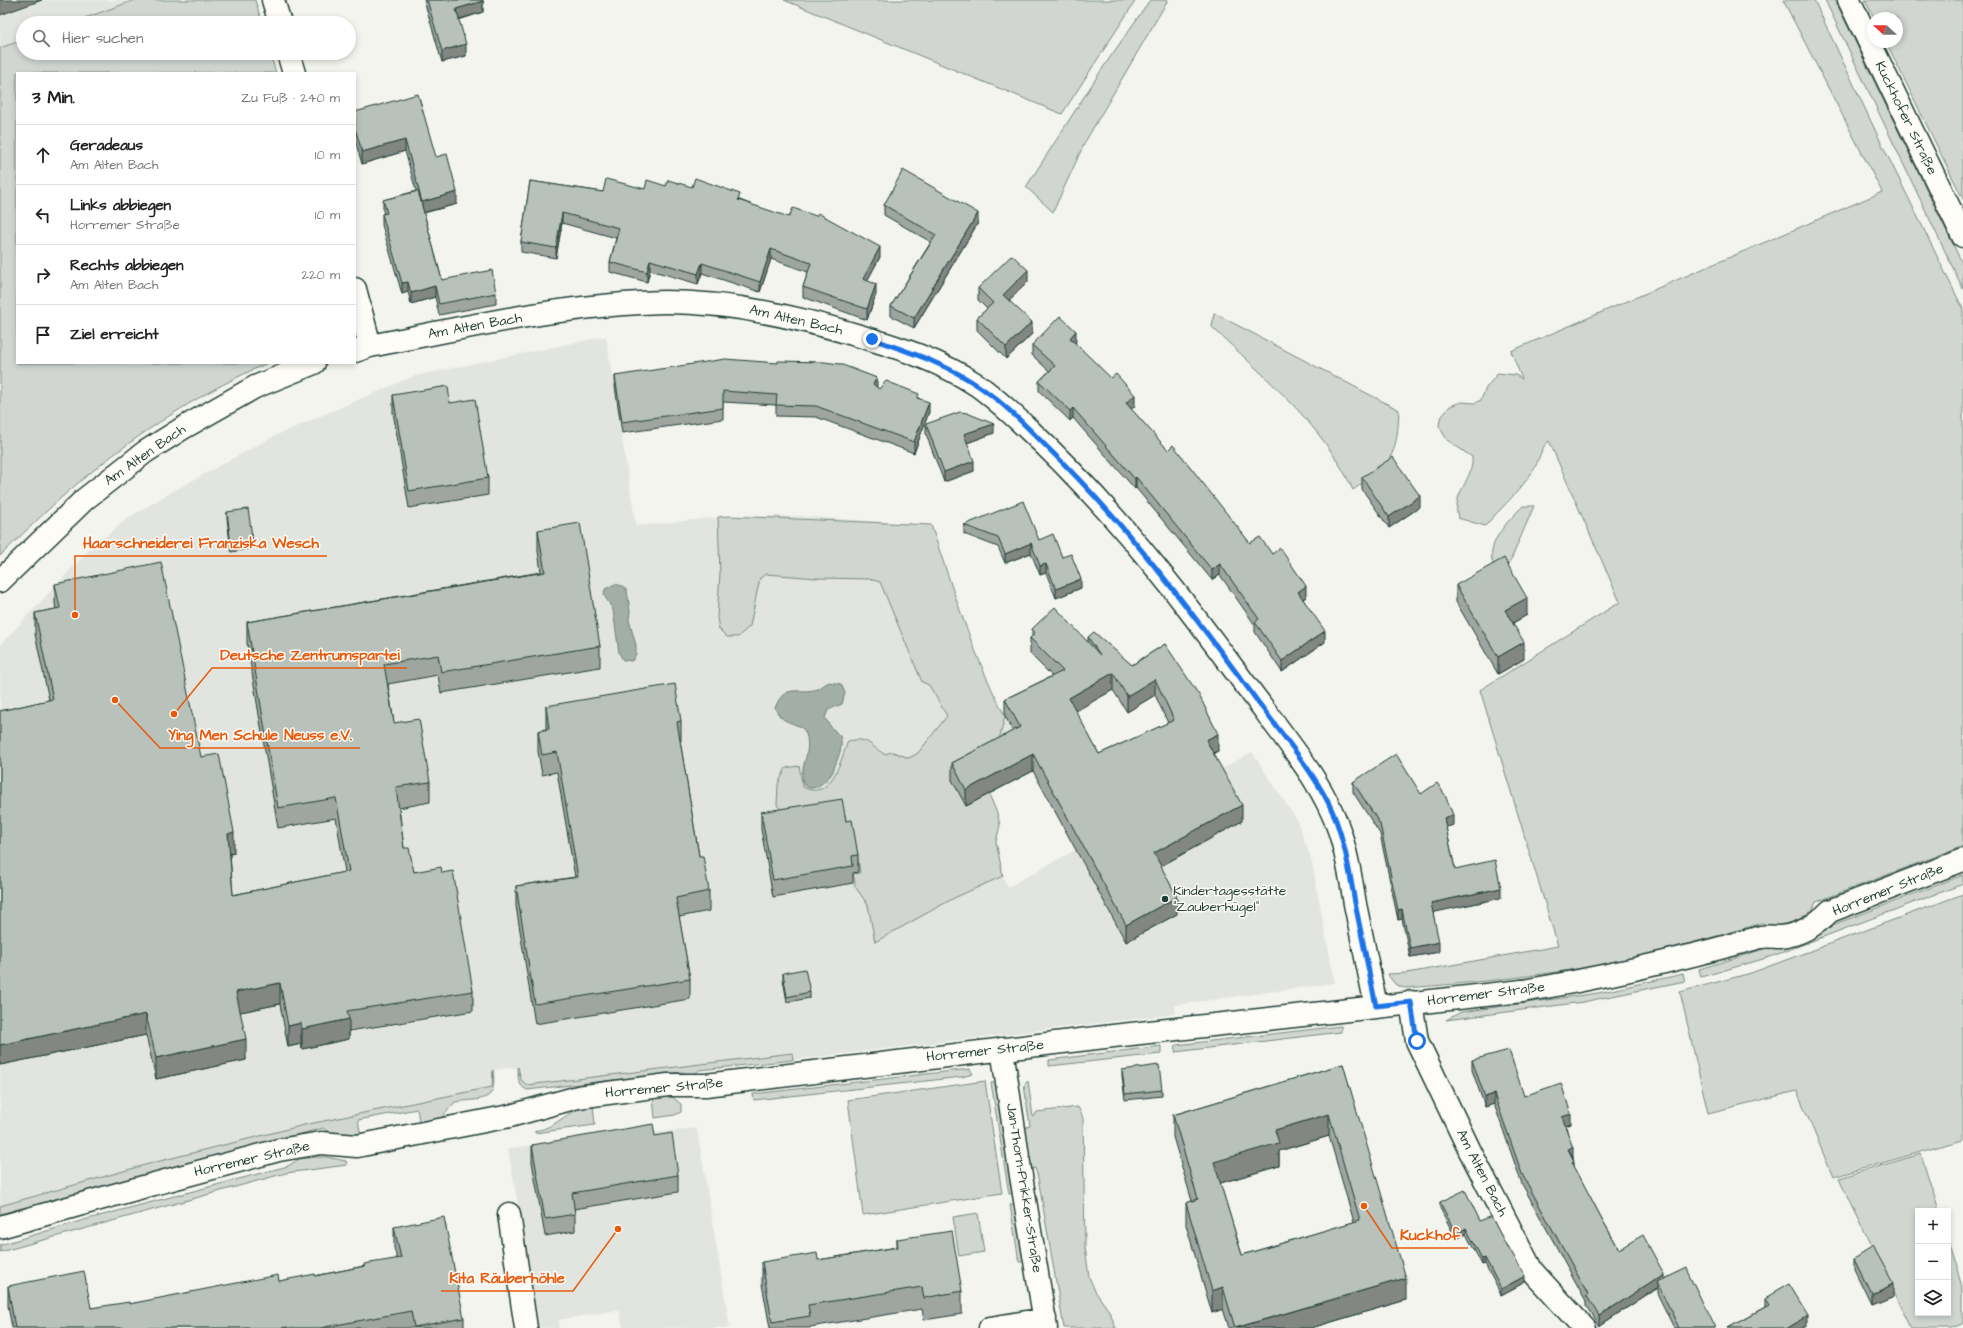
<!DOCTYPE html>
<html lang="de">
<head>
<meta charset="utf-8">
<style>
	body { margin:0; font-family:"Architects Daughter",sans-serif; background:#f6f6f6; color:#222 }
	.controls { position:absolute; right:12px; bottom:12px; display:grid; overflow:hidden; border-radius:0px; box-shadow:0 2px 6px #0003 }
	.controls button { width:36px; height:36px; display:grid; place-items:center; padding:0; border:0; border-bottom:1px solid #e0e0e0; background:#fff; color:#222; font:20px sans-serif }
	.compass { position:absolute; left:1867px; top:12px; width:36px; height:36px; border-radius:50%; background:#fff; box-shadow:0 2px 6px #0003; rotate:291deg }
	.stop { position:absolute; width:12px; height:12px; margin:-9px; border:3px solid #1a73e8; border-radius:50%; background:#fff }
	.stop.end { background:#1a73e8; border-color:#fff; box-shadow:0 1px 4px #0008 }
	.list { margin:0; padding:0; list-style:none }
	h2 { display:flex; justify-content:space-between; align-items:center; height:52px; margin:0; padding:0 16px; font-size:17px }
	h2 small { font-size:13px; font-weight:400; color:#767676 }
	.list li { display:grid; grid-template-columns:26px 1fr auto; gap:12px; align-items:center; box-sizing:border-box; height:60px; padding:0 16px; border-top:1px solid #e0e0e0 }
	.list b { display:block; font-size:15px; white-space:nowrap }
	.list p { margin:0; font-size:13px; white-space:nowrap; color:#767676 }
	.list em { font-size:13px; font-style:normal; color:#767676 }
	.icon { flex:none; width:22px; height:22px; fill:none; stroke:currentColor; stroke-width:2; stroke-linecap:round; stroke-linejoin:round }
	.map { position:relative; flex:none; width:1963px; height:1328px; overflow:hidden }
	.search { position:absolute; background:#fff; box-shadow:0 2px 6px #0003; left:16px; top:16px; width:340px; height:44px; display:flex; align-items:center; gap:10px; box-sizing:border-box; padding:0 14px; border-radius:22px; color:#767676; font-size:15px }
	.panel { position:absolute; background:#fff; box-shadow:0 2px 6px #0003; left:16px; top:72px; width:340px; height:292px; border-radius:0px }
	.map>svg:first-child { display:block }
</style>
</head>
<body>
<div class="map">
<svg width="1963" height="1328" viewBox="0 0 1963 1328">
	<rect width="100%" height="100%" fill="#f4f4ef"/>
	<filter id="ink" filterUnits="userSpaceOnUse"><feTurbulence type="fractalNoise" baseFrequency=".025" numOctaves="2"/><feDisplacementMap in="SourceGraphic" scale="8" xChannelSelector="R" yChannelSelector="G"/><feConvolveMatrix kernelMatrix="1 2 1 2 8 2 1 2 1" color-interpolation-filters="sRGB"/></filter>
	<g filter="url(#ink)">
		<path fill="#e2e5df" d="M0,0H135L71,23H23V40L0,48Z
			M606,336L636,526L729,516H797L931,525L964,625L985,677L1018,743L901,807L954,898L1003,876L1008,887L1252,752L1297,820L1311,858L1335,983L1175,1005L1176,1014L793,1060L792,1053L527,1085L521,1080L518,1067L494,1070L492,1087L304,1125L152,1163L0,1206V645L88,551L128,518L173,491L274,436L414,376Z
			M697,1128L730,1328H623L619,1310L559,1320V1328H539L508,1148Z"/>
		<path fill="#d1d6d1" stroke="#788a82" d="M135,0H255L262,23H71Z
			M784,0H1136L1062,114Z
			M1150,0H1168L1085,142L1053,212L1026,187L1102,69Z
			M1783,0H1814L1876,132L1963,309V846L1816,902L1808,921L1780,931L1763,923C1706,939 1648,956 1589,967C1528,977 1466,984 1404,988L1395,984L1387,974L1407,973L1558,946L1480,690L1620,602L1549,441C1540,448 1539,462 1533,471C1520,491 1501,508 1485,526L1458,518C1451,492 1474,481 1472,457L1447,440L1439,426L1440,419L1450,406L1461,402L1475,403L1481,400L1486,388L1498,373L1516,375L1522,379L1511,351L1882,192Z
			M1825,0H1835L1963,265V289Z
			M1865,0H1963V199L1886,42H1897V18H1874Z
			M23,40V53H270L276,73H17V363H268C208,389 151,425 99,466C64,493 32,525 0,556V48Z
			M1214,313L1399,410C1397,459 1391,463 1353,490C1323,424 1263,376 1212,327Z
			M1523,506H1534L1507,569L1494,567C1484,544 1508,521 1523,506Z
			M729,516L931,525C953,590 973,655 1005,716L999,740L966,806L989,794L997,813L1000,825L996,842L1003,876L954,898L875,942L868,905L854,885L855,883L853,874L860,873L854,835L848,834L845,814L796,809L781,810L777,805L778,784L786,768L799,766L803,787C831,802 841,760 848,741C868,737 868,744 884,754L893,752L909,758L918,753L947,716L929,685L922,682L880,582L869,579L817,578L766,574L760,578L750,626L738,637H727L719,629L717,618L720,573L718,517Z
			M1963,875V884L1770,957L1701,977L1699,969C1789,943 1876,909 1963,875Z
			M1963,894V1140L1833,1177L1797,1091L1708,1113L1680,992L1751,973Z
			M1683,974L1685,981L1583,1002L1446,1020L1461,1012L1598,993Z
			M1341,1026V1032L1175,1052L1176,1045Z
			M1161,1046V1054L1049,1066V1060Z
			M792,1053L793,1060L699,1070L695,1074L687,1075L683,1072L527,1090C517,1085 518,1077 518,1067L521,1080L527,1085Z
			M970,1069L973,1074L962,1077L754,1100L753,1094Z
			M493,1070C498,1104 481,1098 455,1102L440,1120L420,1126L417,1109L358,1120L361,1136H334L323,1128L0,1214V1206L152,1163L304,1125L492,1087Z
			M985,1081L1002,1193L863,1215L848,1100Z
			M1028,1081L1033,1117L1037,1112L1078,1107L1083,1118L1085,1247L1089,1277L1095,1291L1109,1311L1116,1328H1064L1038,1178L1035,1168L1026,1169L1019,1129L1030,1126L1024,1085Z
			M999,1082L1017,1193L1009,1194L991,1083Z
			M671,1096L681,1104V1112L675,1115L655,1118L653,1098Z
			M593,1105L595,1125L535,1133V1131C560,1127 568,1107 593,1105Z
			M1921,1154L1939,1211H1918V1313H1948V1241L1963,1290V1323L1951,1328H1911L1839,1178Z
			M316,1157H326L346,1161L347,1165L286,1173L0,1252V1245L84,1220L288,1166L299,1159Z
			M1019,1204L1028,1261L1019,1262L1010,1205Z
			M978,1213L984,1252L959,1256L953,1217Z"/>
		<path fill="#a3aea7" stroke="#6e8179" d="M615,584L622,586L627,590L630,611L629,620L636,645V654L632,661L623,660L619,653L613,610L604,595L605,589Z
			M829,682L841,684L845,693L842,704L828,710L825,718L831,727L840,736C844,748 837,759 833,771C831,776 826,781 821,784C818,787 814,788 810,788C795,785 806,760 807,752C808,746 808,739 806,734C801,720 783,728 775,708C785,682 798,695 818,689C821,687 825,684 829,682Z"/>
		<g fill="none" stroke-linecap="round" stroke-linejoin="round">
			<g stroke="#1f3d34" stroke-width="25">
				<path id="street" d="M273,0L280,23
					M288,53L294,73
					M355,289L370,346
					M355,351L370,346C467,327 566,304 665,302C730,302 794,316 856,335C898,347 941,361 977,385C994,397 1010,412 1025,426C1079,476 1128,532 1174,590C1205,630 1235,671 1266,712C1293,749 1324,786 1339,830C1347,854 1351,879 1355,904C1362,938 1369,972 1376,1006
					M0,581L85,499L145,452L183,428L255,387L314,363
					M1411,1002L1417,1041L1470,1151L1532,1271L1584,1328
					M1002,1049L1020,1170L1046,1328
					M509,1214L526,1328
					M0,1227L132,1190L279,1150L321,1143L357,1146L510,1116L578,1097L668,1085H706L1113,1036L1522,991
					M990,1328L1045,1319"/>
			</g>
			<g stroke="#1f3d34" stroke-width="25">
				<path id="secondary" d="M1849,0L1963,236
					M1522,991C1603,978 1682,959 1761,937C1768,936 1774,937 1780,937C1801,935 1816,925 1830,911L1963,860"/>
			</g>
			<use href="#street" stroke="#fdfcf7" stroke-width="22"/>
			<use href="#secondary" stroke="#fdfcf7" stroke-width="22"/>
		</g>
		<path fill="#9fa6a1" stroke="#1f3d34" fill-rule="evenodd" d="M424,0H483V12L459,20L466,56L442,62Z
			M355,112L436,157L457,204L424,213L442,280L496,293V304L439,315L435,297L411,304L408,292L402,294L382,225V214H384L383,211V200L416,191L405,151L362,164L355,140Z
			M530,181L603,192L645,189L666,186L740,200L880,257L867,280L876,294L867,320L803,297V287L808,272L771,259L760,292L702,273L698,284L650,270L647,282L610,272V262L616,238L562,223L556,258L521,252V242Z
			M884,205L978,223L914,328L891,316V306L931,242L884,215Z
			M1028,282L1009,300L1032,334L1006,359L977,330V318L987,309L978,300V288Z
			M1076,342L1075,343L1135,406L1131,409L1250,543L1272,554L1306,597L1303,599L1325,642L1282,672L1255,632V625L1220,575L1212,580L1136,488L1135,489L1073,418L1070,421L1039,391V381L1049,371L1032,355V345Z
			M615,376L877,387L879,389L919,398L929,412L914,453L816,417L776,416V405L723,402V419L622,433L615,387Z
			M393,395L450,403L488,478V495L409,508L393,412Z
			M926,424L994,433L967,443L974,471L944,482L926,434Z
			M1362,477L1420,507L1389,528L1362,489Z
			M227,512L253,543V548L231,552L227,518Z
			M964,525L1039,540L1062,557L1081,588L1056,598L1046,573L1040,575L1031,553L1005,563L998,547L964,534Z
			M538,530L600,646V667L441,693L438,675L388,684L394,723L430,782V802L399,808L404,848L414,872L442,873L473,991V1011L349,1031V1039L302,1049L301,1044L288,1047L280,1004L240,1012L246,1060L156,1079L146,1035L0,1065V711L49,700L35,634V613L56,609L55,604V584L201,757L234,853L230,854L233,895L345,872L336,818L278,828L247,643V622L541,572L538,551Z
			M1456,585L1527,615L1513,623L1524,659L1498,674L1456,602Z
			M1032,629L1088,643V637L1132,665L1165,644L1218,751L1214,753L1242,821L1161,866L1177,914L1126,942L1033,771L966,806L952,780V763L1013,731L1005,716V699L1052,676L1030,654V638L1032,636ZM1113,690L1127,712L1155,695L1168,723L1099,754L1075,711Z
			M546,706L681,721V741H680L699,856L709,891V911L679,917L690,979V999L535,1024L516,906V886L575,877L557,772L542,775L538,751V731L546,729Z
			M1353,782L1421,794L1453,825L1446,827L1455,869L1501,898L1433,912L1439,952L1410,957L1402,919L1398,920L1380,834L1353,792Z
			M761,812L846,821L858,855V872L853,873V883L773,897L761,829Z
			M783,973L810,992V998L787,1002L783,979Z
			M1472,1060L1524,1096L1571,1124L1566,1126L1573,1158L1574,1167L1603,1221L1619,1249L1664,1279L1715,1328H1674L1657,1293V1288L1599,1326L1586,1306V1301L1522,1184L1494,1104L1485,1107L1472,1070Z
			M1343,1064L1406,1300L1311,1328H1229L1223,1309L1212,1313L1186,1225V1203L1192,1201L1173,1137V1115ZM1329,1136L1354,1222L1242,1255L1220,1183L1279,1166V1151Z
			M1122,1070L1162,1090V1096L1125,1100L1122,1076Z
			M655,1136L678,1175V1192L574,1209L575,1214V1231L545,1236L532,1162V1145Z
			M1440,1202L1480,1221L1507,1247L1525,1282L1501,1295L1485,1264L1482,1265L1466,1234L1456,1239L1440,1208Z
			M394,1227L464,1318V1328H12L8,1306V1286L91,1308L129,1304L279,1281L315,1276L364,1266L397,1259L394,1248Z
			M897,1239L962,1291V1314L924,1320L922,1309L810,1327V1328H770L762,1284V1262L818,1260L897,1247Z
			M1854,1258L1893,1295L1871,1304L1854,1269Z
			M1764,1299L1807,1327L1805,1328H1728L1764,1308Z"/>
		<path fill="#828783" stroke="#1f3d34" d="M0,0H42L0,15Z
			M483,1V12L456,20V9Z
			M466,44V56L442,62V51Z
			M405,140V151L362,164V152Z
			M457,192V204L422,213V202Z
			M562,213V223L556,258V248Z
			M978,213V223L914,328V318Z
			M880,247V257L863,289V279Z
			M771,249V259L760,292V282Z
			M650,260V270L647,282V272Z
			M702,263V273L698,284V274Z
			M1028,270V282L1003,306V295Z
			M408,282V292L402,294V283Z
			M876,284V294L867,320V309Z
			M435,286V297L411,304V293Z
			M1032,322V334L1006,359V347Z
			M1076,331V342L1070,348V338Z
			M877,378V388L873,384Z
			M1135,395V406L1126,413V403Z
			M929,402V412L914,453V442Z
			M1073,408V418L1070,421V411Z
			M994,424V433L964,444V434Z
			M974,461V471L944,482V472Z
			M1136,477V488L1135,489V479Z
			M1420,496V507L1389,528V517Z
			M1031,543V553L1005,563V554Z
			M1046,564V573L1040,575V566Z
			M1220,564V575L1212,580V570Z
			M1081,579V588L1056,598V589Z
			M1306,586V597L1298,602V592Z
			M1527,598V615L1505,627V610Z
			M1325,631V642L1282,672V661Z
			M1524,642V659L1498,674V657Z
			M1113,673V690L1069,715V698Z
			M1155,679V695L1127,712V696Z
			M1218,734V751L1206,756V740Z
			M1033,754V771L966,806V790Z
			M1242,805V821L1154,870V853Z
			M1453,815V825L1444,828V818Z
			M234,832V853L228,854V834Z
			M1501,888V898L1431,913V903Z
			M1177,897V914L1126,942V925Z
			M1402,909V919L1398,920V910Z
			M1439,942V952L1410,957V948Z
			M280,983V1004L236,1013V992Z
			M146,1014V1035L0,1065V1045Z
			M349,1019V1039L302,1049V1029Z
			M301,1023V1044L288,1047V1026Z
			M246,1039V1060L156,1079V1058Z
			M1494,1094V1104L1485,1107V1097Z
			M1329,1114V1136L1279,1151V1166L1214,1185V1162L1275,1130Z
			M1571,1114V1124L1562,1127V1117Z
			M1573,1148V1158L1568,1149Z
			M1574,1161V1171L1572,1162Z
			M1466,1228V1234L1456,1239V1234Z
			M1485,1258V1264L1482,1265V1259Z
			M1664,1274V1284L1657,1282V1288L1599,1326V1316Z
			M1525,1276V1282L1501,1295V1289Z
			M1406,1278V1300L1311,1328H1236Z
			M1893,1283V1295L1871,1304V1293Z
			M1223,1287V1309L1212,1313V1291Z
			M1807,1316V1327L1805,1328H1787Z"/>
		<path fill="#b9c1bb" stroke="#1f3d34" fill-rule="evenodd" d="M427,0H483V1L456,9L466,44L442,51Z
			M418,94L436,157L447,154L457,192L422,202L405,140L362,152L355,128V112Z
			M903,170L978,213L914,318L891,306L936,235L884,205Z
			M695,178L740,194L738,200L789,217L793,208L816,216L818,213L880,247L863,279L876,284L867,309L803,287L811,263L771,249L760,282L702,263L698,274L650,260L647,272L610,262L619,228L562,213L556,248L521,242L530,181L603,192L606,179L645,189L647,180L666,186L668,180L692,187Z
			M418,191L442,280L492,270L496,293L439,304L435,286L411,293L408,282L402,283L382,214L387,213L383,200Z
			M1012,255L1028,270L1003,295L1032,322L1006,347L977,318L993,303L978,288Z
			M1060,316L1076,331L1070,338L1111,378L1116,374L1135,395L1126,403L1168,450L1173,445L1250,543L1260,537L1272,554L1280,548L1306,586L1298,592L1325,631L1282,661L1255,622L1259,619L1220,564L1212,570L1136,477L1135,479L1073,408L1070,411L1039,381L1055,366L1032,345Z
			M725,359L778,363V361L824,362L840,364L877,378L873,384L879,389L886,381L919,394L917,398L929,402L914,442L816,406L776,405L777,395L723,391V408L622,422L615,376Z
			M448,386L450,403L475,399L488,478L409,491L393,395Z
			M960,412L967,413L994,424L964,434L974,461L944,472L926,424Z
			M1393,457L1420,496L1389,517L1362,477Z
			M1023,501L1039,540L1053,534L1062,557L1071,554L1081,579L1056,589L1046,564L1040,566L1031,543L1005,554L998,538L964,525Z
			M248,509L253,543L231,546L227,512Z
			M580,523L600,646L441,672L438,655L384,664L394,723L419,719L430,782L396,787L404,848H409L414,872L441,867L442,873L453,871L473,991L347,1011L349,1019L302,1029L301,1023L288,1026L280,983L236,992L246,1039L156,1058L146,1014L0,1045V711L53,699L35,613L60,608L55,584L161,562L201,757L219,754L234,832L228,834L233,895L349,871L336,798L278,808L247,622L545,572L538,530Z
			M1504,558L1527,598L1505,610L1524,642L1498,657L1456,585Z
			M1055,607L1100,655L1088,637L1094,632L1132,665L1165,644L1199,695L1218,734L1206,740L1242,805L1154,853L1177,897L1126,925L1033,754L966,790L952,763L1020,727L1005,699L1063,671L1030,638L1035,633L1032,629ZM1113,673L1127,696L1155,679L1174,720L1099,754L1069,698Z
			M675,684L681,721L677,722L699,856H703L709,891L676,898L690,979L535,1004L516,886L578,877L557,752L542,755L538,731L549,729L546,706Z
			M1396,754L1421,794L1437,783L1445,795L1453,815L1444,818L1455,869L1495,860L1501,888L1431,903L1439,942L1410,948L1402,909L1398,910L1380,824L1353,782Z
			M842,799L846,821L852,820L858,855L852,856L853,866L773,880L761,812Z
			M805,969L810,992L787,997L783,973Z
			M1509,1050L1524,1096L1561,1083L1571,1114L1562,1117L1573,1148L1568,1149L1574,1161L1572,1162L1603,1221L1619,1249L1643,1235L1664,1274L1599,1316L1586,1295L1588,1294L1522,1174L1494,1094L1485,1097L1472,1060Z
			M1343,1064L1406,1278L1235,1328L1223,1287L1212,1291L1186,1203L1198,1199L1173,1115ZM1329,1114L1360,1220L1242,1255L1214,1162L1279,1143L1275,1130Z
			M1159,1065L1162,1090L1125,1094L1122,1070Z
			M653,1124L655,1136L672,1133L678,1175L572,1193L575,1214L545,1219L532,1145Z
			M1465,1190L1480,1221L1491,1216L1507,1247L1508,1246L1525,1276L1501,1289L1485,1258L1482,1259L1466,1228L1456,1234L1440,1202Z
			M444,1217L464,1318L414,1327L411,1311L320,1328H287V1327L281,1328H15L8,1286L84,1271L91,1308L129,1302V1304L278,1275L279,1281L315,1274V1276L365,1266L364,1264L401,1258L394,1227Z
			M952,1231L962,1291L924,1298L922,1287L808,1305L810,1316L772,1322L762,1262L817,1253L818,1260L898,1247L897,1239Z
			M1873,1246L1893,1283L1871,1293L1854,1258Z
			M1686,1268L1715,1328H1679L1657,1282Z
			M1788,1285L1807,1316L1787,1328H1728L1768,1306L1764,1299Z"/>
	</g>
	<g fill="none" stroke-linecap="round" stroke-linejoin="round" filter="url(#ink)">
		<path stroke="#1a73e8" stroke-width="5" d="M872,339C909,352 947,364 980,387C1005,404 1027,427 1048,448C1124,522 1187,606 1250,691C1274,725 1309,765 1328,802C1344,834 1349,869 1355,903C1362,938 1369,972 1376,1006L1411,1002L1417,1041"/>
	</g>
	<circle fill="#1f3d34" stroke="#fdfcf7" stroke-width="1.5" cx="1165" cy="899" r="4"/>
	<g text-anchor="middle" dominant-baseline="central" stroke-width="3" stroke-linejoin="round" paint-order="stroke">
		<g font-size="14" fill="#1f3d34" stroke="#fdfcf7">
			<text transform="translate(1906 118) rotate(64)">Kuckhofer Straße</text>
			<text transform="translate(796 320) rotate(13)">Am Alten Bach</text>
			<text transform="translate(475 326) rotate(-10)">Am Alten Bach</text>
			<text transform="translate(145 455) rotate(-35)">Am Alten Bach</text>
			<text transform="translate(1888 890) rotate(-22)">Horremer Straße</text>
			<text transform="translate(1486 994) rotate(-7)">Horremer Straße</text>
			<text transform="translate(985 1051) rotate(-6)">Horremer Straße</text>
			<text transform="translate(664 1088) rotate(-5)">Horremer Straße</text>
			<text transform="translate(252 1159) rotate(-13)">Horremer Straße</text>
			<text transform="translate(1482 1173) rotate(63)">Am Alten Bach</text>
			<text transform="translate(1024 1188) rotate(81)">Jan-Thorn-Prikker-Straße</text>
		</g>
		<g font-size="14" fill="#1f3d34" stroke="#fdfcf7" text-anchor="start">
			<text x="1173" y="891">Kindertagesstätte<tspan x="1173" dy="16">"Zauberhügel"</tspan></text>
		</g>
	</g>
	<path fill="none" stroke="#e8590c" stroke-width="1.5" d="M75 615L75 556H327M174 714L212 668H407M115 700L160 748H360M1364 1206L1392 1248H1468M618 1229L573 1291H441"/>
	<g fill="#e8590c" stroke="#fdfcf7" stroke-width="1.5">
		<circle cx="75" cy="615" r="4"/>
		<circle cx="174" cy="714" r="4"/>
		<circle cx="115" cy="700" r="4"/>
		<circle cx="1364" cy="1206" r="4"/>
		<circle cx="618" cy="1229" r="4"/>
	</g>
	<g font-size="15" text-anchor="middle" font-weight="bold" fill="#e8590c" stroke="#fdfcf7" stroke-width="3" stroke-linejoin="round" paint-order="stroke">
		<text x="201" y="548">Haarschneiderei Franziska Wesch</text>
		<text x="310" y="660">Deutsche Zentrumspartei</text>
		<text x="260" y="740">Ying Men Schule Neuss e.V.</text>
		<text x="1430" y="1240">Kuckhof</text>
		<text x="507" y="1283">Kita Räuberhöhle</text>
	</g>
</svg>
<div class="controls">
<button>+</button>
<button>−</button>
<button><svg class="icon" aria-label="layers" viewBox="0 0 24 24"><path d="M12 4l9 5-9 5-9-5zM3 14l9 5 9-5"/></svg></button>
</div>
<svg class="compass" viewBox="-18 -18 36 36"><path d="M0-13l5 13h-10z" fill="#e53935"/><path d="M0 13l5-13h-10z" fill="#767676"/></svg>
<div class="stop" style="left:1417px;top:1041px"></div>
<div class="stop end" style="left:872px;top:339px"></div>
<div class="search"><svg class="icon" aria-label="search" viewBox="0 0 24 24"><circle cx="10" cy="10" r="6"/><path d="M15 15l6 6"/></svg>Hier suchen</div>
<section class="panel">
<h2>3 Min.<small>Zu Fuß · 240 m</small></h2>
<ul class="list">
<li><svg class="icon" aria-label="ahead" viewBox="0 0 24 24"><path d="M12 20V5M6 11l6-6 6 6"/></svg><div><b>Geradeaus</b><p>Am Alten Bach</p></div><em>10 m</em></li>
<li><svg class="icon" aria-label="left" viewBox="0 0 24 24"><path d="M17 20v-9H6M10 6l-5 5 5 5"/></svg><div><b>Links abbiegen</b><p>Horremer Straße</p></div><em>10 m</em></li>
<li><svg class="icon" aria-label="right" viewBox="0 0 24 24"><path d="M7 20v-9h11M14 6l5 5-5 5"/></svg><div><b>Rechts abbiegen</b><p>Am Alten Bach</p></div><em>220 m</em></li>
<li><svg class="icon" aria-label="arrive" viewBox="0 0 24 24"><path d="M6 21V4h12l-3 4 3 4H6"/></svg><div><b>Ziel erreicht</b></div></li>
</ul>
</section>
</div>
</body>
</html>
